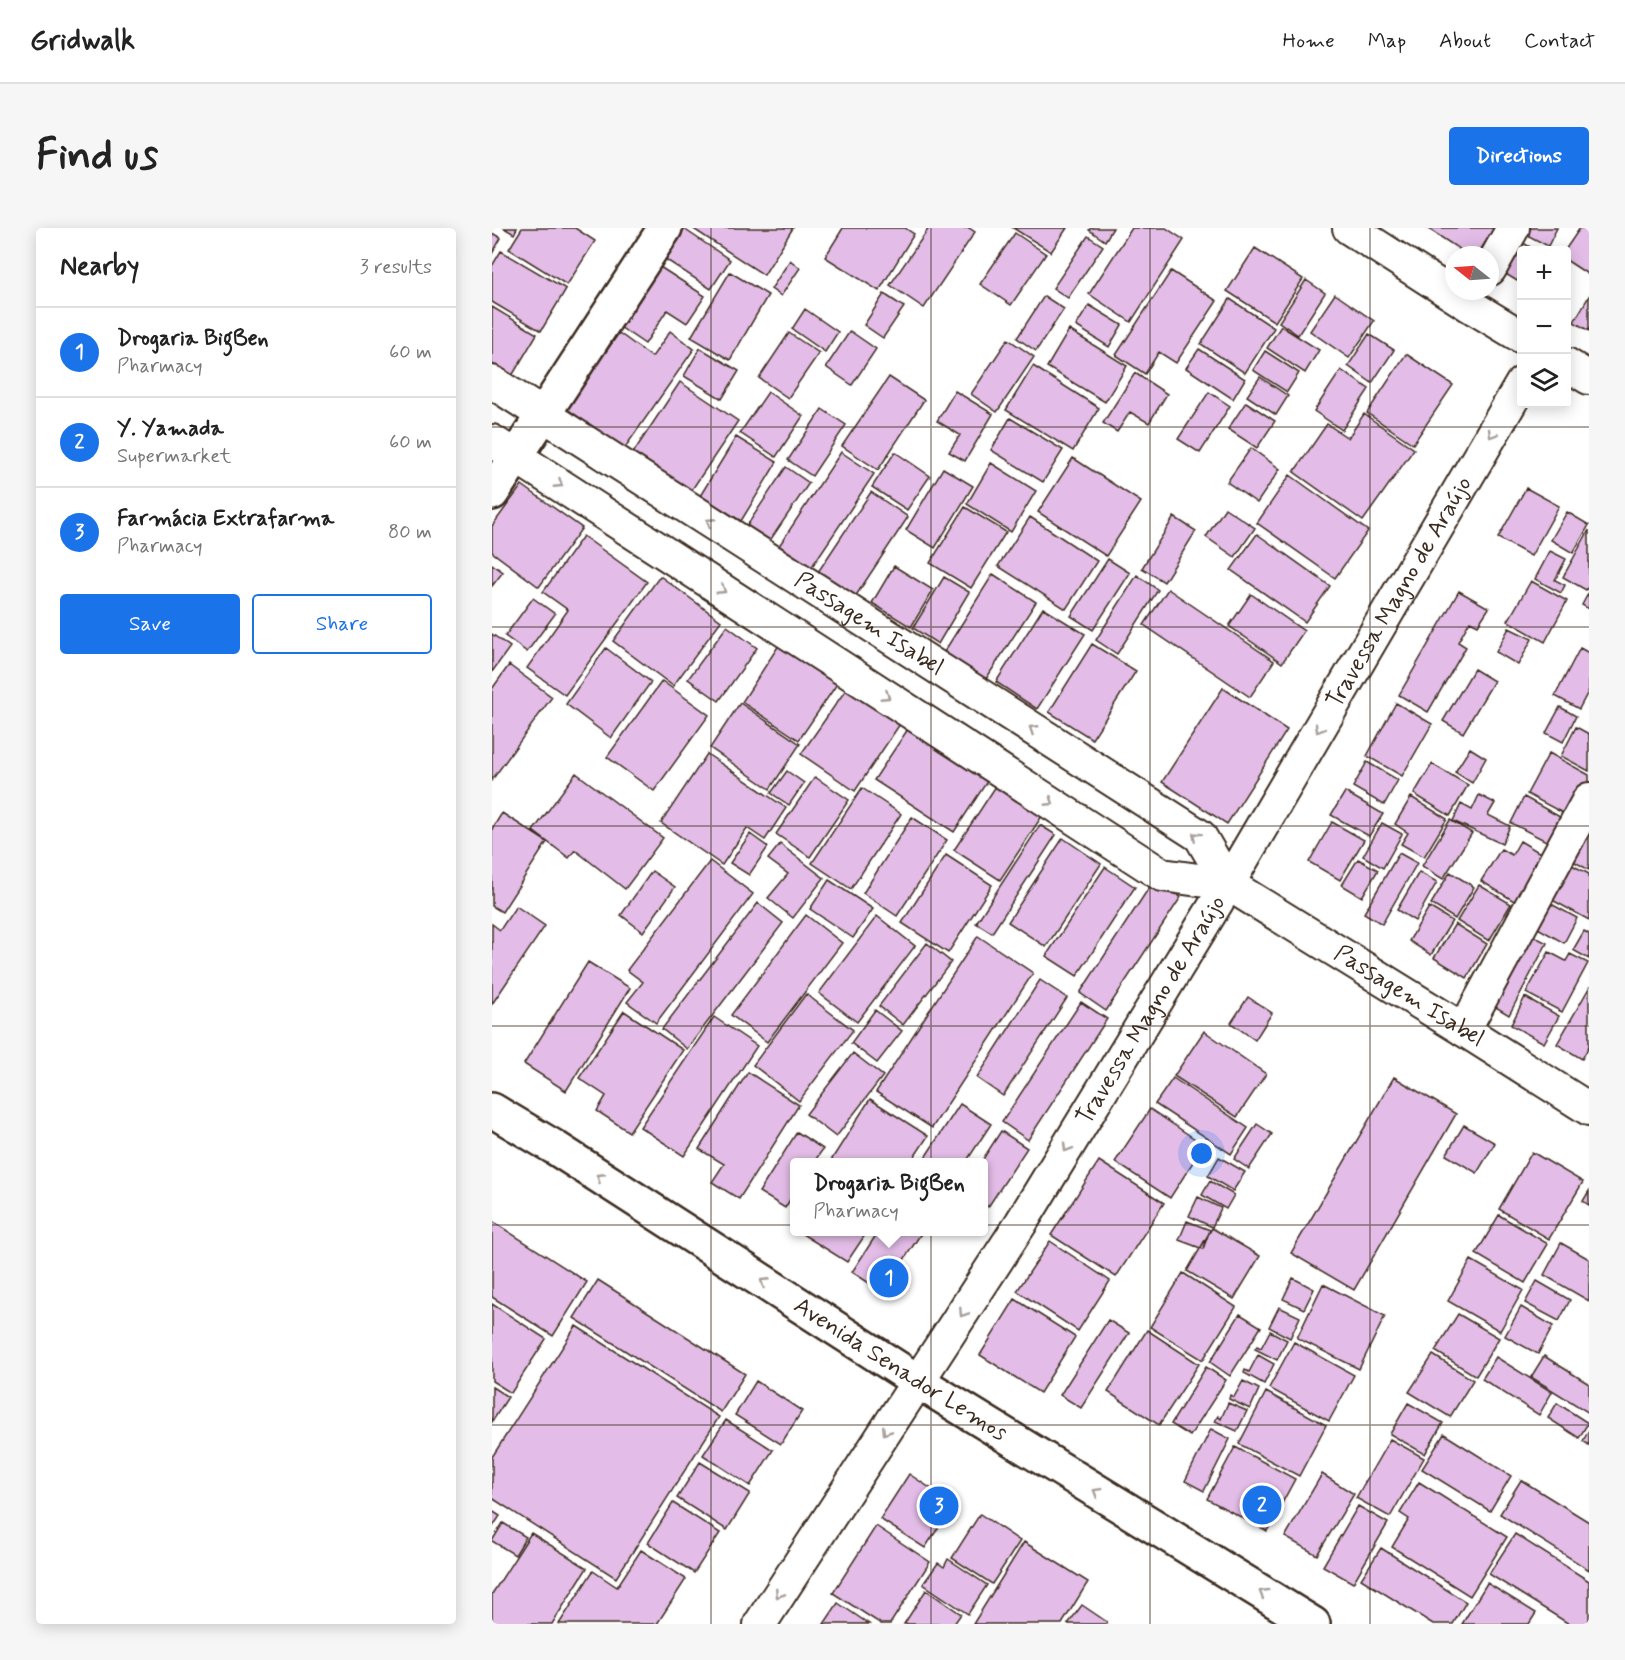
<!DOCTYPE html>
<html lang="en">
<head>
<meta charset="utf-8">
<style>
	body { margin:0; font-family:Mynerve,sans-serif; background:#f6f6f6; color:#222 }
	.controls { position:absolute; right:18px; top:18px; display:grid; overflow:hidden; border-radius:6px; box-shadow:0 3px 15px #0003 }
	.controls button { width:54px; height:54px; display:grid; place-items:center; padding:0; border:0; border-bottom:2px solid #e0e0e0; background:#fff; color:#222; font:30px sans-serif }
	.compass { position:absolute; left:953px; top:18px; width:54px; height:54px; border-radius:50%; background:#fff; box-shadow:0 3px 15px #0003; rotate:287deg }
	.you { position:absolute; left:710px; top:926px; width:21px; height:21px; margin:-15px; border:4px solid #fff; border-radius:50%; background:#1a73e8; box-shadow:0 0 0 9px #1a73e833 }
	.badge { display:grid; place-items:center; width:39px; height:39px; border-radius:50%; background:#1a73e8; color:#fff; font-size:20px; font-weight:700 }
	.pin { position:absolute; translate:-50% -50%; border:3px solid #fff; box-shadow:0 2px 6px #0006 }
	.popup { position:absolute; left:298px; top:930px; width:198px; height:78px; box-sizing:border-box; display:grid; place-content:center; border-radius:6px; background:#fff; filter:drop-shadow(0 2px 4px #0005); font-size:20px; white-space:nowrap; color:#767676 }
	.popup b { font-size:22px; color:#222 }
	.popup::after { content:''; position:absolute; left:50%; top:100%; margin-left:-12px; border:12px solid transparent; border-top-color:#fff }
	.list { margin:0; padding:0; list-style:none }
	h2 { display:flex; justify-content:space-between; align-items:center; height:78px; margin:0; padding:0 24px; font-size:26px }
	h2 small { font-size:20px; font-weight:400; color:#767676 }
	.list li { display:grid; grid-template-columns:39px 1fr auto; gap:18px; align-items:center; box-sizing:border-box; height:90px; padding:0 24px; border-top:2px solid #e0e0e0 }
	.list b { display:block; font-size:22px; white-space:nowrap }
	.list p { margin:0; font-size:20px; white-space:nowrap; color:#767676 }
	.list em { font-size:20px; font-style:normal; color:#767676 }
	.actions { display:flex; gap:12px; padding:18px 24px }
	.actions a { flex:1; padding:14px 0; border:2px solid #1a73e8; border-radius:6px; text-align:center; font-size:21px; color:#1a73e8 }
	.actions .main { background:#1a73e8; color:#fff }
	.icon { flex:none; width:33px; height:33px; fill:none; stroke:currentColor; stroke-width:2; stroke-linecap:round; stroke-linejoin:round }
	.map { position:relative; flex:none; width:1097px; height:1396px; overflow:hidden; border-radius:6px }
	header { display:flex; align-items:center; gap:36px; box-sizing:border-box; height:84px; padding:0 30px; background:#fff; border-bottom:2px solid #e0e0e0 }
	header strong { font-size:28px }
	nav { display:flex; gap:33px; margin-inline-start:auto; font-size:21px }
	.intro { display:flex; align-items:center; justify-content:space-between; box-sizing:border-box; height:144px; padding:0 36px }
	h1 { margin:0; font-size:42px }
	.button { padding:15px 27px; border-radius:6px; background:#1a73e8; color:#fff; font-size:21px; font-weight:700 }
	main { display:flex; gap:36px; padding:0 36px }
	aside { flex:1; background:#fff; border-radius:6px; box-shadow:0 3px 15px #0003 }
	.map>svg:first-child { display:block }
</style>
</head>
<body>
<header>
<strong>Gridwalk</strong>
<nav><a>Home</a><a>Map</a><a>About</a><a>Contact</a></nav>
</header>
<div class="intro"><h1>Find us</h1><a class="button">Directions</a></div>
<main>
<aside>
<h2>Nearby<small>3 results</small></h2>
<ul class="list">
<li><span class="badge">1</span><div><b>Drogaria BigBen</b><p>Pharmacy</p></div><em>60 m</em></li>
<li><span class="badge">2</span><div><b>Y. Yamada</b><p>Supermarket</p></div><em>60 m</em></li>
<li><span class="badge">3</span><div><b>Farmácia Extrafarma</b><p>Pharmacy</p></div><em>80 m</em></li>
</ul>
<div class="actions"><a class="main">Save</a><a>Share</a></div>
</aside>
<div class="map">
<svg width="1097" height="1396" viewBox="0 0 1097 1396">
	<rect width="100%" height="100%" fill="#fff"/>
	<filter id="ink" filterUnits="userSpaceOnUse"><feTurbulence type="fractalNoise" baseFrequency=".0167" numOctaves="2"/><feDisplacementMap in="SourceGraphic" scale="12" xChannelSelector="R" yChannelSelector="G"/><feConvolveMatrix kernelMatrix="1 2 1 2 8 2 1 2 1" color-interpolation-filters="sRGB"/></filter>
	<g filter="url(#ink)">
		<path fill="#e3bde7" stroke="#3b2a1e" stroke-width="1.5" d="M12,0H25L22,6Z
			M30,0H83L103,13L75,57L17,21Z
			M200,0H301L272,47Z
			M351,0H413L422,6L387,63L333,29Z
			M437,0H477L483,4L432,80L398,57Z
			M521,0H575L559,24Z
			M599,0H621L613,13L597,2Z
			M640,0H674L692,12L639,94L597,66Z
			M935,0H1003L985,27H976Z
			M1039,0H1065L1056,18L1035,7Z
			M1088,0H1097V47L1074,32V22H1073Z
			M192,1L238,32L219,61L173,31Z
			M0,5L9,10L0,26Z
			M523,5L554,26L519,77L488,56Z
			M596,8L611,18L576,70L561,60Z
			M1023,10L1043,22H1030V45L1025,53L1004,40Z
			M763,20L811,51L783,94L735,63Z
			M9,23L74,61L49,103L0,74V38Z
			M298,32L308,40L289,68L279,61Z
			M168,39L213,68L195,95L175,82L153,116L128,99Z
			M679,43L725,73L684,135L667,124L653,146L624,127Z
			M238,44L276,67L238,132L199,109Z
			M814,52L833,65L806,107L787,94Z
			M392,66L412,79L391,110L372,97Z
			M843,66L882,93L857,130L818,103Z
			M552,68L572,81L544,123L525,110Z
			M1097,68V103L1082,94Z
			M738,71L782,100L753,145L709,116Z
			M597,77L630,97L617,119L584,98Z
			M0,79L45,106L20,148L0,136Z
			M313,81L346,104L333,124L300,101Z
			M789,98L827,122L813,145L775,120Z
			M577,102L635,138L613,174L555,139Z
			M178,103L202,121L132,221L74,180L127,105L160,129Z
			M358,103L384,121L360,157L334,139Z
			M297,105L327,125L296,170L267,150Z
			M877,106L902,122L880,155L856,138Z
			M516,111L542,129L505,184L479,166Z
			M208,120L247,143L230,171L192,148Z
			M707,121L753,151L741,171L694,140Z
			M773,123L807,145L795,164L761,142Z
			M914,126L961,157L921,216L875,185Z
			M541,138L607,180L581,223L514,182Z
			M849,142L877,161L850,202L822,183Z
			M643,145L675,166L657,195L638,184L625,204L611,195Z
			M397,149L432,172L386,242L350,218Z
			M768,149L796,168L784,187L755,168Z
			M188,154L246,193L199,263L141,225Z
			M463,163L501,186L473,233L457,224L468,207L445,193Z
			M276,164L311,188L284,229L248,205Z
			M717,164L738,178L708,225L686,211Z
			M754,174L783,193L765,220L736,201Z
			M330,181L354,197L320,248L296,232Z
			M872,186L922,221L871,293L802,244L835,196L856,210Z
			M518,190L571,222L551,254L499,222Z
			M244,209L285,234L249,293L208,268Z
			M759,220L788,241L765,275L735,254Z
			M349,224L382,246L317,343L285,321Z
			M403,224L438,248L415,282L380,259Z
			M581,230L649,274L614,328L546,284Z
			M499,235L544,263L519,304L475,276Z
			M294,239L317,255L277,314L254,299Z
			M451,240L481,258L443,320L414,302Z
			M798,247L876,303L843,350L765,295Z
			M30,257L90,300L47,359L0,324V298Z
			M1034,260L1067,278L1039,328L1006,310Z
			M379,264L416,289L363,369L326,344Z
			M473,279L514,304L479,360L438,335Z
			M733,280L763,300L743,329L714,309Z
			M1075,284L1097,297L1081,325L1059,312Z
			M538,289L605,333L574,381L506,338Z
			M682,289L704,303L672,354L650,340Z
			M1097,302V358L1094,362L1071,349Z
			M765,306L838,358L813,394L739,342Z
			M91,308L155,354L73,467L35,440L76,382L51,364Z
			M1058,323L1074,331L1063,352L1073,357L1069,365L1043,351Z
			M616,331L638,345L601,402L579,388Z
			M0,336L11,344L0,358Z
			M402,338L441,362L419,399L380,375Z
			M501,346L544,374L494,451L452,424Z
			M645,347L666,362L625,426L604,412Z
			M168,348L229,393L181,458L121,413Z
			M452,349L477,364L446,416L421,400Z
			M1039,353L1075,373L1053,414L1016,393Z
			M676,361L782,433L758,469L652,397Z
			M967,363L997,380L986,397L978,393L966,414L974,419L936,484L907,467Z
			M1097,364V381L1090,377Z
			M759,366L812,403L790,435L737,398Z
			M41,370L63,386L35,424L13,408Z
			M551,380L593,406L545,481L504,454Z
			M235,398L265,420L227,473L196,451Z
			M1017,400L1040,411L1026,437L1004,424Z
			M0,406L18,419L0,444Z
			M600,416L644,443L600,511L557,484Z
			M287,417L345,456L307,512L250,474Z
			M114,420L159,454L119,510L74,476Z
			M1088,420L1097,425V462L1087,481L1063,468Z
			M17,437L60,469L0,552V461Z
			M982,441L1002,453L971,505L951,493Z
			M170,453L217,487L162,563L115,529Z
			M355,460L408,496L363,563L309,526Z
			M731,460L795,502L735,596L670,554Z
			M248,475L308,516L278,561L218,520Z
			M904,475L940,496L910,548L875,528Z
			M1068,479L1084,488L1071,514L1054,505Z
			M418,498L498,549L462,604L382,552Z
			M1084,499L1097,506V543L1069,528Z
			M978,520L994,530L980,555L963,544Z
			M1057,525L1097,547V562L1082,591L1035,566Z
			M215,526L294,580L273,612L255,600L230,637L169,595Z
			M875,534L906,552L892,577L861,559Z
			M940,536L976,557L958,588L922,566Z
			M295,543L312,555L297,577L279,565Z
			M84,545L171,610L133,661L83,622L77,630L41,603Z
			M323,549L357,572L318,629L284,606Z
			M504,558L550,588L508,652L462,622Z
			M370,560L409,586L359,661L320,635Z
			M853,564L891,586L877,608L839,587Z
			M987,567L1003,575L996,587L1018,598L1010,616L961,593L969,576L980,582Z
			M919,569L955,591L932,629L909,616L916,605L903,596Z
			M1032,569L1077,594L1064,618L1019,595Z
			M10,585L55,614L10,684L0,678V601Z
			M420,589L455,612L405,688L371,665Z
			M958,592L980,605L951,651L930,638Z
			M840,594L872,612L848,652L817,634Z
			M890,595L910,606L891,640L871,628Z
			M548,597L564,607L500,705L484,695Z
			M1096,605H1097V642L1081,633Z
			M258,606L276,619L257,647L238,635Z
			M571,610L609,636L554,719L516,694Z
			M1028,613L1055,629L1027,676L989,653L1009,621L1020,627Z
			M288,616L332,650L301,690L276,670L296,646L276,631Z
			M907,625L925,635L890,696L872,685Z
			M454,627L500,657L456,725L410,695Z
			M866,631L886,642L870,669L850,657Z
			M218,633L261,666L164,795L135,774L151,754L135,742Z
			M1078,636L1097,646V692L1051,667Z
			M613,639L643,659L585,748L554,728Z
			M160,643L183,659L151,704L129,687Z
			M927,644L945,654L923,693L905,682Z
			M958,644L982,659L963,691L939,676Z
			M337,652L381,681L361,710L318,681Z
			M662,652L689,669L614,783L588,765Z
			M987,657L1019,676L997,713L965,693Z
			M1050,671L1085,690L1072,715L1037,695Z
			M266,675L291,695L195,821L170,801Z
			M24,678L53,698L0,776V696L8,702Z
			M937,679L960,693L939,727L917,713Z
			M314,687L350,715L275,814L239,787Z
			M385,688L423,718L365,794L327,765Z
			M963,696L995,716L975,750L942,730Z
			M1092,703L1097,706V731L1081,722Z
			M1034,704L1055,715L1017,787L997,775Z
			M486,708L541,745L440,900L384,864Z
			M435,715L459,734L411,797L387,778Z
			M1057,724L1074,733L1078,726L1096,735L1070,784L1034,765Z
			M96,734L138,760L74,863L32,836Z
			M548,752L575,770L511,868L485,850Z
			M1097,760V818L1090,831L1065,816Z
			M314,766L361,802L307,873L261,837Z
			M756,769L780,785L763,812L739,795Z
			M1033,769L1067,788L1052,815L1019,797Z
			M589,774L615,791L536,912L510,894Z
			M383,782L410,803L385,835L359,815Z
			M132,783L191,822L137,904L105,883L114,868L87,850Z
			M222,789L265,818L192,928L148,899Z
			M712,803L774,846L745,889L682,848Z
			M361,825L391,848L344,909L314,886Z
			M256,844L307,877L247,971L220,954L232,936L207,921Z
			M902,849L964,886L862,1062L799,1025Z
			M681,850L756,900L739,926L663,876Z
			M378,871L436,908L419,934H338Z
			M468,876L499,896L474,934H430Z
			M658,881L712,917L678,970L623,934Z
			M765,896L780,906L757,941L742,931Z
			M972,897L1003,915L985,945L954,927Z
			M509,903L535,920L496,979L492,976V934H489Z
			M305,904L331,921L322,934H302V965L293,980L267,964Z
			M1040,924L1091,954L1057,1011L1007,981Z
			M727,929L753,944L741,963L716,948Z
			M607,933L672,975L624,1049L559,1007Z
			M718,953L742,967L734,981L710,967Z
			M1097,963V977L1091,973Z
			M706,969L729,980L720,999L697,988Z
			M1007,987L1056,1016L1033,1055L984,1026Z
			M0,993L95,1054L61,1108L0,1069Z
			M695,993L718,1002L711,1021L687,1012Z
			M720,1000L768,1028L742,1071L695,1043Z
			M307,1004H375L355,1034Z
			M386,1004H430L391,1064L360,1044Z
			M558,1013L618,1053L586,1103L525,1063Z
			M1069,1015L1097,1031V1073L1052,1047Z
			M979,1032L1031,1062L1008,1103L956,1073Z
			M691,1045L744,1079L711,1132L658,1099Z
			M801,1050L822,1061L812,1081L791,1071Z
			M106,1052L253,1146L229,1184L82,1090Z
			M1045,1053L1078,1072L1067,1093L1033,1075Z
			M831,1056L893,1088L867,1141L805,1110Z
			M523,1071L583,1109L548,1165L488,1127Z
			M0,1076L54,1111L19,1165L0,1153Z
			M787,1079L808,1089L798,1110L777,1099Z
			M1029,1079L1061,1098L1046,1126L1013,1108Z
			M748,1086L769,1099L738,1148L718,1134Z
			M966,1086L1007,1110L984,1148L943,1123Z
			M616,1092L637,1105L589,1180L568,1167Z
			M84,1098L227,1189L124,1350L0,1270V1229Z
			M655,1102L707,1136L667,1197L616,1164Z
			M778,1103L795,1112L785,1132L763,1121L765,1118L769,1120Z
			M802,1114L862,1147L837,1193L777,1160Z
			M766,1127L782,1136L772,1156L752,1145L753,1142L757,1144Z
			M941,1127L981,1152L958,1189L917,1164Z
			M1052,1128L1097,1156V1185L1039,1149Z
			M1004,1129L1060,1164L1047,1187L990,1151Z
			M714,1139L734,1152L698,1208L679,1196Z
			M264,1153L310,1183L289,1216L243,1187Z
			M751,1153L767,1161L758,1181L737,1171L738,1167L742,1169Z
			M0,1159L16,1169L0,1194Z
			M774,1164L834,1197L807,1248L747,1216Z
			M736,1175L755,1183L745,1203L723,1193L726,1188L729,1191Z
			M916,1175L951,1195L933,1226L898,1206Z
			M1065,1175L1096,1195L1087,1210L1056,1190Z
			M234,1192L281,1222L258,1258L211,1227Z
			M719,1201L738,1211L712,1263L693,1253Z
			M1097,1202V1217L1091,1213Z
			M952,1206L1019,1248L998,1283L930,1241Z
			M898,1211L932,1230L898,1289L864,1270Z
			M743,1219L803,1251L775,1303L715,1271Z
			M208,1234L258,1265L235,1302L185,1270Z
			M417,1246L462,1276L433,1320L388,1291Z
			M830,1246L862,1266L825,1327L793,1309Z
			M1029,1252L1097,1294V1342L1008,1286Z
			M927,1254L1015,1309L978,1368L900,1319L917,1291L908,1285Z
			M181,1275L228,1305L202,1345L156,1315Z
			M866,1278L896,1295L861,1355L831,1338Z
			M0,1283L8,1288L0,1300Z
			M488,1286L528,1313L500,1356L460,1330Z
			M11,1295L34,1309L23,1327L0,1313Z
			M384,1298L438,1334L398,1396H389L341,1365Z
			M39,1305L95,1340L60,1396H0V1366Z
			M1023,1306L1097,1353V1396H1077L997,1346Z
			M532,1314L596,1354L570,1396H481Z
			M889,1320L974,1374L961,1396H941L869,1351Z
			M149,1322L194,1351L165,1396H67L101,1343L125,1359Z
			M456,1331L495,1357L476,1386L431,1356L446,1335L452,1339Z
			M995,1355L1044,1385L1037,1396H970Z
			M434,1362L469,1386L462,1396H412Z
			M346,1375L377,1396H332Z
			M590,1377L615,1394L614,1396H576Z"/>
		<g fill="none" stroke-linecap="round" stroke-linejoin="round">
			<g stroke="#3b2a1e" stroke-width="36">
				<g id="minor">
					<path d="M857,0L977,77L1030,109"/>
					<path d="M998,41L1021,0"/>
					<path d="M1074,136L1097,150"/>
					<path id="s1" d="M0,154L708,608L736,656"/>
					<path id="s2" d="M0,213L670,647L736,656L972,802L1097,881"/>
					<path d="M972,802L1097,571"/>
					<path id="s3" d="M268,1396L529,995L736,656L1030,155"/>
				</g>
			</g>
			<g stroke="#3b2a1e" stroke-width="38">
				<path id="tertiary" d="M0,265L173,0"/>
			</g>
			<g stroke="#3b2a1e" stroke-width="38">
				<g id="primary">
					<path id="s4" d="M0,882L62,919L427,1154L821,1396"/>
				</g>
			</g>
			<use href="#minor" stroke="#fff" stroke-width="32"/>
			<use href="#tertiary" stroke="#fff" stroke-width="33"/>
			<use href="#primary" stroke="#fff" stroke-width="33"/>
		</g>
		<defs><path id="oneway-chevron" d="M-2-3.5L2.5 0L-2 3.5" fill="none" stroke-width="1.6" stroke-linecap="round" stroke-linejoin="round" transform="scale(1.5)"/></defs>
		<g stroke="#a79f9a">
			<use href="#oneway-chevron" transform="translate(1000 206) rotate(120)"/>
			<use href="#oneway-chevron" transform="translate(67 256) rotate(33)"/>
			<use href="#oneway-chevron" transform="translate(218 294) rotate(-147)"/>
			<use href="#oneway-chevron" transform="translate(230 362) rotate(33)"/>
			<use href="#oneway-chevron" transform="translate(394 468) rotate(33)"/>
			<use href="#oneway-chevron" transform="translate(541 501) rotate(-147)"/>
			<use href="#oneway-chevron" transform="translate(827 501) rotate(120)"/>
			<use href="#oneway-chevron" transform="translate(558 574) rotate(33)"/>
			<use href="#oneway-chevron" transform="translate(704 608) rotate(-138)"/>
			<use href="#oneway-chevron" transform="translate(575 920) rotate(121)"/>
			<use href="#oneway-chevron" transform="translate(108 949) rotate(-147)"/>
			<use href="#oneway-chevron" transform="translate(272 1054) rotate(-147)"/>
			<use href="#oneway-chevron" transform="translate(471 1085) rotate(123)"/>
			<use href="#oneway-chevron" transform="translate(394 1203) rotate(123)"/>
			<use href="#oneway-chevron" transform="translate(605 1264) rotate(-149)"/>
			<use href="#oneway-chevron" transform="translate(771 1365) rotate(-149)"/>
			<use href="#oneway-chevron" transform="translate(287 1366) rotate(123)"/>
		</g>
	</g>
	<path fill="none" stroke="#3b2a1e" stroke-width="1.5" stroke-opacity="0.55" d="M219,0V1396M439,0V1396M658,0V1396M878,0V1396M0,199H1097M0,399H1097M0,598H1097M0,798H1097M0,997H1097M0,1197H1097"/>
	<g text-anchor="middle" dominant-baseline="central" stroke-width="6" stroke-linejoin="round" paint-order="stroke">
		<g font-size="24" fill="#3b2a1e" stroke="#fff">
			<text stroke="none"><textPath href="#s3" startOffset="1214">Travessa Magno de Araújo</textPath></text>
			<text stroke="none"><textPath href="#s1" startOffset="448">Passagem Isabel</textPath></text>
			<text stroke="none"><textPath href="#s2" startOffset="1078">Passagem Isabel</textPath></text>
			<text stroke="none"><textPath href="#s3" startOffset="728">Travessa Magno de Araújo</textPath></text>
			<text stroke="none"><textPath href="#s4" startOffset="484">Avenida Senador Lemos</textPath></text>
		</g>
	</g>
</svg>
<div class="controls">
<button>+</button>
<button>−</button>
<button><svg class="icon" aria-label="layers" viewBox="0 0 24 24"><path d="M12 4l9 5-9 5-9-5zM3 14l9 5 9-5"/></svg></button>
</div>
<svg class="compass" viewBox="-18 -18 36 36"><path d="M0-13l5 13h-10z" fill="#e53935"/><path d="M0 13l5-13h-10z" fill="#767676"/></svg>
<div class="you"></div>
<div class="pin badge" style="left:397px;top:1050px">1</div>
<div class="popup"><b>Drogaria BigBen</b>Pharmacy</div>
<div class="pin badge" style="left:770px;top:1277px">2</div>
<div class="pin badge" style="left:447px;top:1278px">3</div>
</div>
</main>
</body>
</html>
